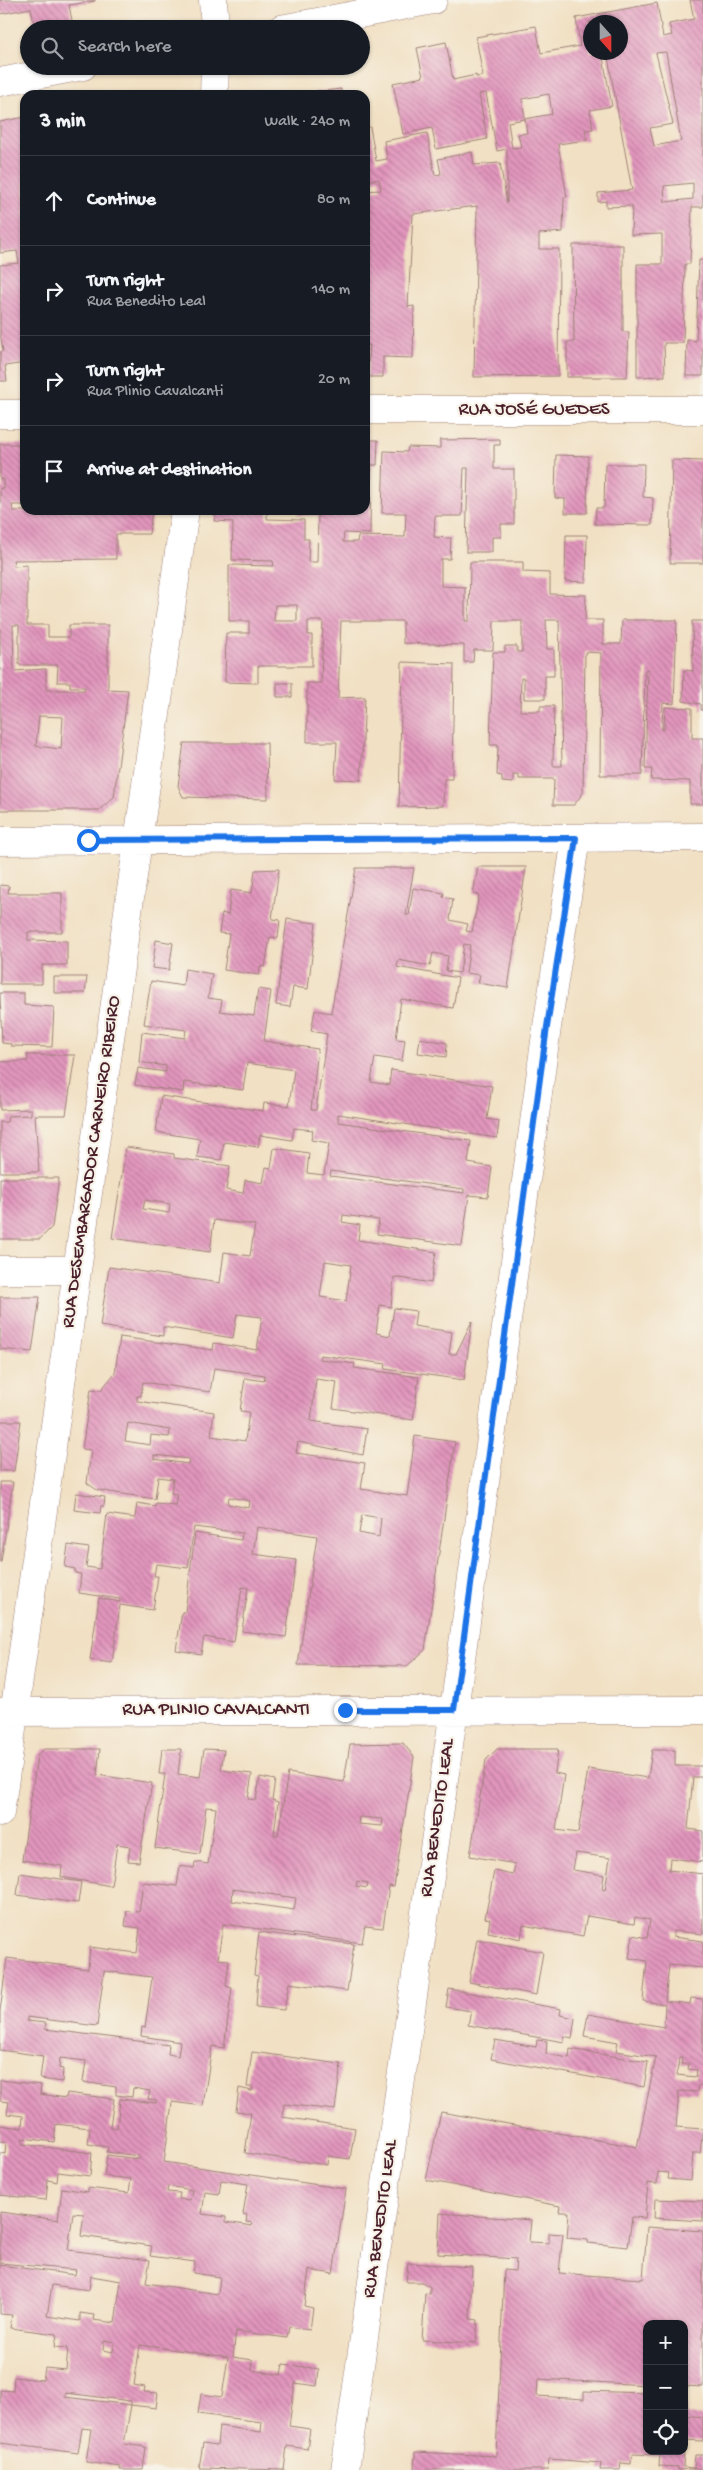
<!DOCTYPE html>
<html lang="en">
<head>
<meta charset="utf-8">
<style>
	body { margin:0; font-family:"Gochi Hand",sans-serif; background:#20242c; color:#f1f3f6 }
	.controls { position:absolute; right:15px; bottom:15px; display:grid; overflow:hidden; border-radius:10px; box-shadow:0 1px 4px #0004 }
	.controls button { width:45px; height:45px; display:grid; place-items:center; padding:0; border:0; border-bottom:1px solid #363941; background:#171b24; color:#f1f3f6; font:25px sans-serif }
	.compass { position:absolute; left:583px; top:15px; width:45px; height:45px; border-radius:50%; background:#171b24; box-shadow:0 1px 4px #0004; rotate:159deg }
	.stop { position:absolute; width:15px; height:15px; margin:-11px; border:4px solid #1a73e8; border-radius:50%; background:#fff }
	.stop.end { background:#1a73e8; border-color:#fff; box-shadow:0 1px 5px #0008 }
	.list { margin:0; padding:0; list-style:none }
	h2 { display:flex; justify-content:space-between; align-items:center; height:65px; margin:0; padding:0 20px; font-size:21px }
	h2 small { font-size:16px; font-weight:400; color:#9ea1a6 }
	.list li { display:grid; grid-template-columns:32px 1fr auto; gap:15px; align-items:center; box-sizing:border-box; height:90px; padding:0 20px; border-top:1px solid #363941 }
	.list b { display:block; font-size:19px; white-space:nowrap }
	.list p { margin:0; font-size:16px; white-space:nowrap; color:#9ea1a6 }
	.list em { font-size:16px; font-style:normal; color:#9ea1a6 }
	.icon { flex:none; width:28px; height:28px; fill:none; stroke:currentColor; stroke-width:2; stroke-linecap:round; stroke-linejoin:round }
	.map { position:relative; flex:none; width:703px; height:2470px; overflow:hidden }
	.search { position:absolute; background:#171b24; box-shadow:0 1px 4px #0004; left:20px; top:20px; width:350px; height:55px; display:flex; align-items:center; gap:12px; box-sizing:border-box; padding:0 18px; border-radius:28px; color:#9ea1a6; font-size:19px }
	.panel { position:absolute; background:#171b24; box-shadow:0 1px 4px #0004; left:20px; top:90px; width:350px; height:425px; border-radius:15px }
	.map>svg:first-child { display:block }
</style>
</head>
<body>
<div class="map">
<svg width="703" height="2470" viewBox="0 0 703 2470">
	<defs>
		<pattern id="building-back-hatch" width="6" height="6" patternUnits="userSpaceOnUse" patternTransform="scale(1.25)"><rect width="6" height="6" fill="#e296bd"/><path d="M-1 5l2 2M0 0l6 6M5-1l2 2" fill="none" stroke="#b97a9a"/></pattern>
	</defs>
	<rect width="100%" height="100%" fill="#f7f3e8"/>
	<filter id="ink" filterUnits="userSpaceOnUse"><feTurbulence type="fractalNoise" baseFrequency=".02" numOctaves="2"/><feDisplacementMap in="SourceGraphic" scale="10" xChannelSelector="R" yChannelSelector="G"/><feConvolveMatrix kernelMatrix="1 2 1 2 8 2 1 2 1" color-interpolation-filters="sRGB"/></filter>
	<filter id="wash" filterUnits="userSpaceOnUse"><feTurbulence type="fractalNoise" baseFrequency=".0096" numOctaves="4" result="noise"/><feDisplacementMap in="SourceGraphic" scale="20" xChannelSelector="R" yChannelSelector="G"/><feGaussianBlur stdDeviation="1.12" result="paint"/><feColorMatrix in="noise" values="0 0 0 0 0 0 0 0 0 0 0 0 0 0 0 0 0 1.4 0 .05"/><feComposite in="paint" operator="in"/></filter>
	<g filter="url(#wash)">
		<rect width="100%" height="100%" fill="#f1e0c3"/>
		<g id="blocks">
			<path fill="url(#building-back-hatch)" fill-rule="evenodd" d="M0,0H95V1L69,5L73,26L35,29L31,8L0,14Z
				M690,0H703V207H692L690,264H685L683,343H664L665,376L637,377V264H662V234L631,235L632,206L606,207V201L598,202V193L632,190L607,52H620V22H590V52H602L612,106L590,110L593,129L585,130L587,140L558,144L567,197H564L563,232L539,234V249H559L558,376L474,377L477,206L413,214L408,307L414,306L413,358L383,357V377H367L370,345H365V191L381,190L379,179L365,181V127H370L376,161L387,159L384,141L427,133L435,175L441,174L438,159L472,152L474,165L500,163L507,203V149L497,151L486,93L479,94L487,139L436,149L432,128L403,134L393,83L423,77L417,48L446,42L453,80L476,75V77L483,76L476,37L536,26L541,53L580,46L576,18L657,3L663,37L672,35L669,24L694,19ZM666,52L681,141L654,146L650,128L673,124L656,53ZM549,94L552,114L525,119L522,99ZM525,119L527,133L518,134L521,147L512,148L508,122ZM693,183V199L665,202L664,186Z
				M341,89V95H315V92Z
				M25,117V131L23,132L25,147V363L5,366L7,381H0V352L3,351L0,333V265L19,263L17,251L0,253V122Z
				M573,245H623V332H629L627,377H567V342H574Z
				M699,260H703V376H686L687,340L696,341Z
				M500,439V445H494V469H514V524H501V537H492V552H466L468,468H464L462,516H435L434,537L451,538L450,559H441V586L465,587V621H469L470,562H523V572L550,573V594L586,595L585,620H603V644H621L622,620H677L674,704L663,703L662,730H664L665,707L692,708V738H703V804H690V781L651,780L652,769H645L648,669L645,670L642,775H600L601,653L585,652L583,793L574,805H553L554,779H519V775H513V783L502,782V776L497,775L498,745H490L493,652H505V646H517V652H522V621H494L493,650H474L473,662H464V645L403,643V621H341L338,698L365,697L361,780L335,779L337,742H307V683H321L323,621H308V635H312V666H258V683L225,682L226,633H249V621H229V565L274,566L273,561L232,560L233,522L214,521L216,510H267V519L304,520V539H309L308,562H317L318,515H298V510H365V440H378L377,465H371L370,534L344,533L343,542H357L358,536L405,537L406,513H382L384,451L407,452L408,447L440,448V440ZM275,605H297V621H274ZM546,620H559L562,766H553L554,706H540V711H520L521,678H524V699H545V676H554V649H547Z
				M0,444H25V505H12L13,511L152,510L149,534H116V559L13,560L14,566L27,565V625H48V637H69V625H108V689L128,690L114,797L99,810H0V488H3V479H0ZM13,625H19V665H58L57,682H70V687H85L84,690H46V669L14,671ZM39,716L63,717L61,749L36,746Z
				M556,455L588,456L587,513H565V499L555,498Z
				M672,460L703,461V563H670Z
				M605,464H644L643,497L653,498L652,525L595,524L596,508H604Z
				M566,535H587L586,582L565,581Z
				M692,621H703V710H701V704L683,701L684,670L693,671Z
				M402,662L454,664L452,779H444L443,806L399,807Z
				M277,683H292V697H277Z
				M184,743H267L268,799L183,797L178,786Z
				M478,867H526L508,988L478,983L480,975L466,973L470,945L464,944L460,973L446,971L448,956L433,953L430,966L398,960L397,967L458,978L453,1008L401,999L396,1039L405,1040L402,1061L375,1057L371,1082L389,1085L391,1070L492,1086L487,1119L499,1121L497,1138L338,1114V1122L471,1141L468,1163L492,1167L488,1197L469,1195L462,1246L377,1234L379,1220L343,1215L342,1222L360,1225L358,1240L436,1252L431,1283L394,1277L391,1307L380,1305L376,1333L390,1336L394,1308L416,1311L414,1326L452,1332L449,1354H456L472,1321L464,1380L385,1369L386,1364L320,1355L319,1359L355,1364L354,1368L419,1377L413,1420L333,1408L337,1382L316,1379L311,1421L367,1429L363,1455L298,1442L296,1453L365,1463L361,1489L407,1496L415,1436L455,1442L425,1650L407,1666L298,1665L317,1536L257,1527L253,1554L296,1560L286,1637L242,1631L248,1588L242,1587L234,1642L204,1637L201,1654L176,1650L182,1612H185L195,1533L241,1540L242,1533L194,1527L188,1568L156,1564L154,1576H158L153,1610L120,1605L112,1663L90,1660L99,1598L120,1602V1599L79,1593L81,1574L75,1573V1569L65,1567L68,1545L89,1548L86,1567L100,1569L107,1514L135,1518L137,1503L155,1506L156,1503L175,1505L177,1494L171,1493L173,1479L158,1477L155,1499L97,1490L87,1483L91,1450L82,1449L91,1389L101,1390L115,1373L120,1337L213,1350L214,1343L257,1350L262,1317L237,1314L233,1338L163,1327V1336L100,1326L109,1267L220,1283L224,1252L250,1256L255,1225L214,1220L210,1252L112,1238L126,1147L174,1154V1158L230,1166L226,1190L243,1193L245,1180L263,1183L266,1167L271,1168L274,1148L309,1153L307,1173L324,1175L329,1143L311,1140L313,1130L294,1128L292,1140L260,1135L258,1147L224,1142L221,1160L197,1157L200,1139L156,1132L161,1096L263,1111L264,1103L289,1106L294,1070L247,1063L243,1090L184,1082L183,1092L135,1085L138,1068L166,1072V1066L139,1062L142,1032L185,1038L186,1030L144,1024L151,981L183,986L185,969L212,974L208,998L222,1000L220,1011L254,1016L258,989L271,991L264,1041L318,1049L311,1110H316L327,1034L311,1031L315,1010L331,1013L356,868H414L406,915H409L413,888L444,893L443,897L453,899L450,920L468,924L466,931L472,932L479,895L473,894ZM331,1171L464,1189V1193L330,1176ZM145,1200L170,1204L169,1213L143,1209ZM325,1261L351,1265L346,1301L320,1297ZM214,1368L265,1375L264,1381L245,1378L240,1411L249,1412L245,1441L211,1436L214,1412L137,1401V1396H141L143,1382L210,1392ZM128,1423L170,1430L169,1437L151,1435L150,1445L125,1441ZM154,1455L189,1459L188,1464L154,1459ZM229,1497L250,1501L249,1508L228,1504ZM362,1515L381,1518L379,1537L359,1533Z
				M279,869L272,919L280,920L278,938L270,937L265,967L260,966L259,975L224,970L229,934L219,933L222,913L228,915L231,890L252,893L255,870Z
				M0,885L9,886L8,893H62V932H28V940L67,941V965H42V984H0Z
				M287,919L316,923L308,989L293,987L290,1007L276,1005Z
				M156,940L173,943L169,970L152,968Z
				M54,977H87L85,993H54Z
				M0,993H24V1005L54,1007L52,1047L11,1046V1044L2,1043Z
				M420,1038L447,1043L446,1057L418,1053Z
				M27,1055H75L66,1115H35L39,1172H0V1122H7L8,1116L31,1115V1109L0,1110V1062L28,1061Z
				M0,1178H59L52,1227L40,1239H0Z
				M0,1297H40L32,1352L0,1349Z
				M0,1421H21L14,1471H0Z
				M0,1482H13L1,1562H0Z
				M76,1493L105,1497L104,1506H101L100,1513L74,1510Z
				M403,1743L414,1757L394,1887L389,1886L383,1928L365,1926L362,1943L223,1924L218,1959L229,1960L226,1986L232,1988L224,2048L212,2046L203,2106L172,2102L164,2162L346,2189L333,2274L309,2270L304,2306L313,2308L310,2330L289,2327L287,2338L236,2331L233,2357L253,2360L252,2370L281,2375L283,2364L319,2369L317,2386L295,2383L289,2426L310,2429L307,2449L287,2446L284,2470L199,2468L203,2443L217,2445L219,2426L261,2432L262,2422L198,2414L201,2394L222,2397L228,2357L140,2345L134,2385L145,2387L144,2392L158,2393L156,2408L131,2405V2401L66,2393L65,2397L131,2405L124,2444L146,2447L143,2470H120V2467L86,2462L91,2429L82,2428L78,2453L0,2443V2390L13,2391L14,2377L43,2380L45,2368L66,2370L68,2348L55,2347L57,2334L10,2328L12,2315L0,2314V2265L75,2275L76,2270L0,2263V2212L58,2220L62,2188L88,2192V2188L129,2193L131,2179L104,2176L107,2155L139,2159V2156L107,2152L108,2147L88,2144L90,2128L56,2124L54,2142L23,2138L22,2144L92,2153L90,2176L58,2172L57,2182L48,2180L46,2200L0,2195V2153L5,2154L6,2142L0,2141V2125L22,2128L23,2116L7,2114L9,2102L0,2101V2080L41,2085L40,2094L66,2098L67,2093L114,2099L110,2127L117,2128L120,2099L156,2103V2100L148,2099L150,2091L133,2088L132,2097L116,2095V2087L83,2082L86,2061L60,2058L59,2068L63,2069L62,2082L40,2079L43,2056L0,2050V2011L7,1958L88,1969L90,1947L137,1953L140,1928L125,1926L127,1911L139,1912L143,1882L177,1886L180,1866L194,1868L195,1862L208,1864L216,1808L206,1807L200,1854L155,1848L165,1774H159L162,1749H181L178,1774L200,1777L204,1749L224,1750L221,1770L252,1774L248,1799L256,1800L260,1777L275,1780L272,1800L278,1802L274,1835H278L288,1773L344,1782L350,1744ZM359,1817L383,1819L382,1826L358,1824ZM357,1881L368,1883L367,1888L356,1886ZM233,1889L296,1898L294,1910L232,1901ZM104,1971L152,1977L145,2028L142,2027L141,2036L180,2042L178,2056L168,2054L169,2045L45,2029L46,2023L27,2021V2017L97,2026ZM221,2180L248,2184L243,2214L247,2215L246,2222L253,2223L252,2226L226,2222V2217L202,2214L205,2192L219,2194ZM168,2186L192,2190L190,2200L179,2199L180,2193L167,2192ZM73,2213L84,2214L81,2236L152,2246L150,2256L195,2262L193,2273L220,2277L218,2294L146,2283L150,2260L68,2250ZM91,2276L121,2281L115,2323L93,2320L94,2315L80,2313V2321L47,2316L52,2285L89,2290ZM104,2340L114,2342L113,2352L103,2350Z
				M44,1749H100L97,1775L152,1783L139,1862L128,1861L130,1846L117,1844L111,1886L61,1877L62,1866L22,1860L37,1756Z
				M497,1749H558L555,1773L564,1775L556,1830L578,1833L588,1769L648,1778L652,1750H675V1766H703V1777H693L688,1829L703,1831V1862L670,1858L669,1870L703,1874V1934L673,1931V1937L703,1941V1968L669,1965L665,2001L690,2004L691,1998L703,1999V2086L698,2085L697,2092L679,2091L676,2127L703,2129L700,2153H693L691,2181L668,2179L669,2173L658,2172L657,2184L648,2183L645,2218L632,2217L628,2247L588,2243V2240L567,2238L569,2212H559L560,2206L426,2180L441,2112L637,2147L656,2057L616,2051L618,2042L584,2036L588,2014L664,2027L665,2004L643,2001L647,1961L629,1958L633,1935L647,1938L650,1920L635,1917L634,1924L587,1916L583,1936L523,1925L521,1939L488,1932L490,1919L485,1918L494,1871L513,1875L515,1864L470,1856L486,1760ZM576,1853L610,1858L605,1890L602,1889L604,1875L573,1870ZM679,2058H682L681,2064H689L688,2069L697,2070L696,2077L677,2075Z
				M20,1873L81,1882L78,1903L17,1895Z
				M259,1932L354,1944L347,1991L289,1983L284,2010L256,2007L258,1976L254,1975Z
				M477,1939L543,1952L536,1995L469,1982Z
				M449,1989L561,2009L560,2015L575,2018L572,2038L564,2036V2042L468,2025L471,2011L446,2007Z
				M495,2040L536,2047L537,2040L547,2041L546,2054L569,2058L570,2049L648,2062L644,2087L491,2059Z
				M252,2052L341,2064L335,2110L284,2104L282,2117L355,2128L350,2159L328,2156L327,2165L245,2153L251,2113L236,2111L239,2088L252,2091L253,2087H247Z
				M655,2199L703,2201V2221L654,2218Z
				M440,2213L531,2220L529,2242L549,2243V2233L563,2234L559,2273L626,2278L643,2279L647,2227L703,2231V2387L684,2386V2324H647V2385L538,2379L537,2396L584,2399V2391L647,2393V2451H684L683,2467L694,2468L695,2455H703V2468L678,2470V2467L659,2466L660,2455L632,2454L631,2464L621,2463L620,2470H600L601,2463L549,2459L548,2470H414L415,2452L496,2456L504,2270L515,2271L516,2259L438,2254Z
				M408,2263L472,2267L470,2319L478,2320L476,2343L422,2340L425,2293L430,2294V2287L422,2282H406Z
				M684,2406H687L686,2415L703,2417V2441L684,2440Z"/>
		</g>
	</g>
	<g filter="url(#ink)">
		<use href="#blocks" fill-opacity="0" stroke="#9e8077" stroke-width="1"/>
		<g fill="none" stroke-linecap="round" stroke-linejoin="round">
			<g stroke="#9e8077" stroke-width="29">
				<path id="minor" d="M213,0L215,29
					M214,95L215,66
					M365,410H703
					M0,414H25
					M0,841L703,837
					M0,1270H76
					M0,1712L703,1710
					M0,1813L185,510
					M345,2470L454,1710L547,1027L576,838"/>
			</g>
			<g stroke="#9e8077" stroke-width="29">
				<path id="tertiary" d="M281,29L433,0
					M0,82L83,66"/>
			</g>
			<use href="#minor" stroke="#fff" stroke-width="28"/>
			<use href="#tertiary" stroke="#fff" stroke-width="28"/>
		</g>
	</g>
	<g fill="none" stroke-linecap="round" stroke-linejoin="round" filter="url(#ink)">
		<path stroke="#1a73e8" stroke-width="6" d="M88,840L576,838L547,1027L454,1710H345"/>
	</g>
	<g text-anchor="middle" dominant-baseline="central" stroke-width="4.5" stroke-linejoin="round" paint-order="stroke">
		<g font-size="19" fill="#4a1f2b" stroke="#f7f3e8">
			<text x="534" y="410">RUA JOSÉ GUEDES</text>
			<text transform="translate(92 1162) rotate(-82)">RUA DESEMBARGADOR CARNEIRO RIBEIRO</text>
			<text x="216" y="1710">RUA PLINIO CAVALCANTI</text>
			<text transform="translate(438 1818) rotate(-82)">RUA BENEDITO LEAL</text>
			<text transform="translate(381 2219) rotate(-82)">RUA BENEDITO LEAL</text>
		</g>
	</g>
</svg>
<div class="controls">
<button>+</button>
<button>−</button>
<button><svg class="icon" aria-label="locate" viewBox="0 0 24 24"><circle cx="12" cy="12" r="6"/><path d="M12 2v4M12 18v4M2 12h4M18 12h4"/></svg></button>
</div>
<svg class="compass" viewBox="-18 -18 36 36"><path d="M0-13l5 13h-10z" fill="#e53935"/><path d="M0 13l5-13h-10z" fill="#9ea1a6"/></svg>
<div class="stop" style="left:88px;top:840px"></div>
<div class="stop end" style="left:345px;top:1710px"></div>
<div class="search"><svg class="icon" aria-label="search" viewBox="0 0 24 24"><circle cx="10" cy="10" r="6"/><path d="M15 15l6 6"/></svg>Search here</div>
<section class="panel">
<h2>3 min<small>Walk · 240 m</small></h2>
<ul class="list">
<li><svg class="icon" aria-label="ahead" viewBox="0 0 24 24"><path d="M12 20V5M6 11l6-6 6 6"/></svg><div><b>Continue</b></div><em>80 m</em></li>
<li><svg class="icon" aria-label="right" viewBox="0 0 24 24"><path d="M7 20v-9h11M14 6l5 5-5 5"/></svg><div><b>Turn right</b><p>Rua Benedito Leal</p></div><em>140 m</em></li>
<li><svg class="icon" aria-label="right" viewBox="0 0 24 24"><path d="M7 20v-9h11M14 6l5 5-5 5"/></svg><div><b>Turn right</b><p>Rua Plinio Cavalcanti</p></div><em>20 m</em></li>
<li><svg class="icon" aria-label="arrive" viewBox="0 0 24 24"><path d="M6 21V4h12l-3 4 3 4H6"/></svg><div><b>Arrive at destination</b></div></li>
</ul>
</section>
</div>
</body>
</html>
